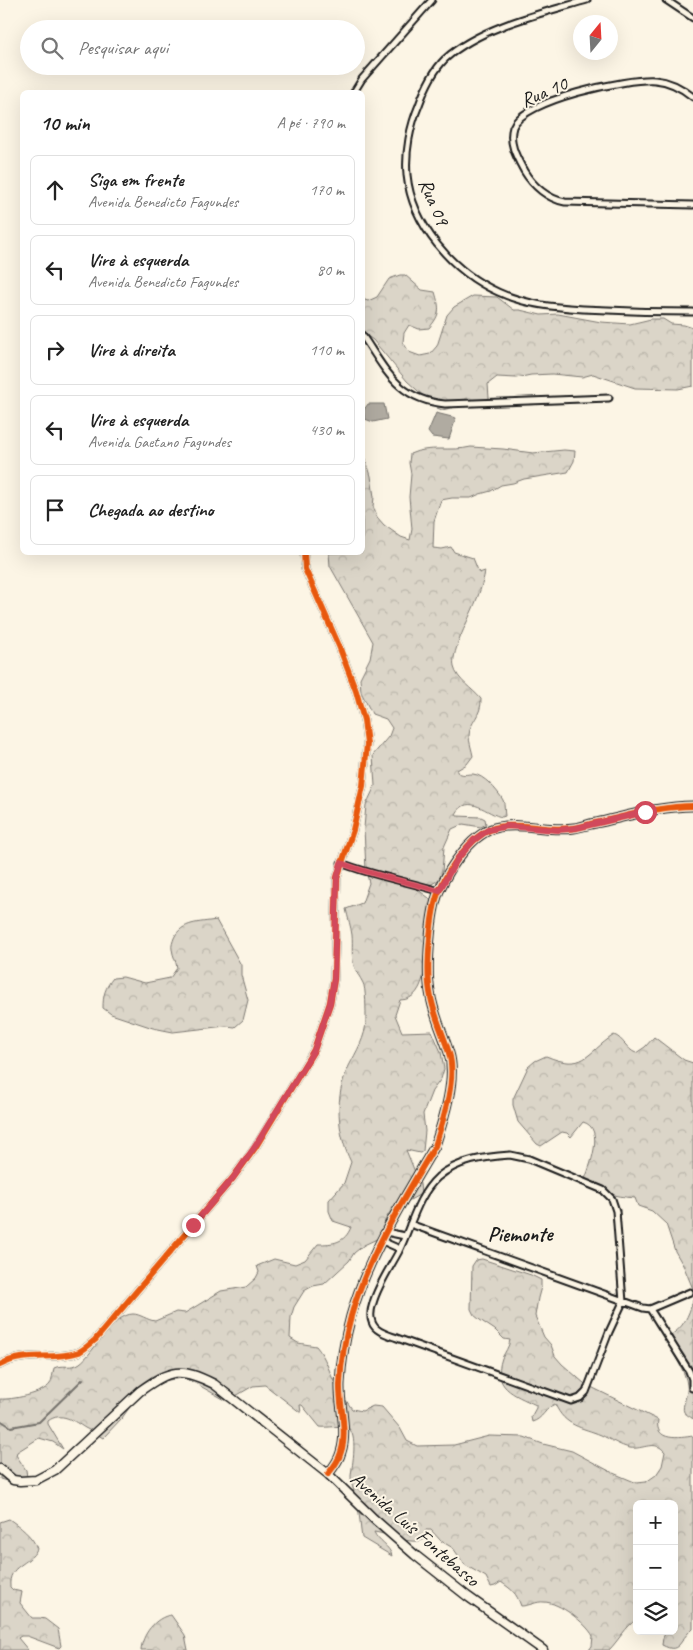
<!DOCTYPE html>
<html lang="pt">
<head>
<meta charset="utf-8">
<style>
	body { margin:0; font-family:Caveat,sans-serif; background:#f6f6f6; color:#222 }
	.controls { position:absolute; right:15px; bottom:15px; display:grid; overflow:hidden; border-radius:8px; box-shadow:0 5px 20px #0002 }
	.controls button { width:45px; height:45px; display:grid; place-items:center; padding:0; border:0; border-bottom:1px solid #e0e0e0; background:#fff; color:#222; font:25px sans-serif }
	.compass { position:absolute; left:573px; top:15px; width:45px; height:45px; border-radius:50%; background:#fff; box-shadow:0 5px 20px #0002; rotate:18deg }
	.stop { position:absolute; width:15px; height:15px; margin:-11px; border:4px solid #d1495b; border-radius:50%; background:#fff }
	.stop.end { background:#d1495b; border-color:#fff; box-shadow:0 1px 5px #0008 }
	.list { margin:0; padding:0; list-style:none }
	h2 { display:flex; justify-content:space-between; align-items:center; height:65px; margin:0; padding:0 20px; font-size:21px }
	h2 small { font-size:16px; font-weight:400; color:#767676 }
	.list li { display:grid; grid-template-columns:32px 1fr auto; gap:15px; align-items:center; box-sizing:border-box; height:70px; margin:0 10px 10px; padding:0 10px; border:1px solid #e0e0e0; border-radius:8px }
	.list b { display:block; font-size:19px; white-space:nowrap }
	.list p { margin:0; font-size:16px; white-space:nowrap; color:#767676 }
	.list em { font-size:16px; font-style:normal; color:#767676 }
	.icon { flex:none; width:28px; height:28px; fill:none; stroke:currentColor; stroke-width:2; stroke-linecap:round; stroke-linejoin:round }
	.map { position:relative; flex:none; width:693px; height:1650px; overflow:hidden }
	.search { position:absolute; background:#fff; box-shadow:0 5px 20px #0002; left:20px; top:20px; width:345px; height:55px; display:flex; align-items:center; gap:12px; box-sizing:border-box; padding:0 18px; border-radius:28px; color:#767676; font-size:19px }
	.panel { position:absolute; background:#fff; box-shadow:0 5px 20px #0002; left:20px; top:90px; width:345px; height:465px; border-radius:8px }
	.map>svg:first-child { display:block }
</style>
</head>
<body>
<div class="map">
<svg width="693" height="1650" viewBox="0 0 693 1650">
	<defs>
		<pattern id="forest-crowns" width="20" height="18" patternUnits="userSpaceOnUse" patternTransform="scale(1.25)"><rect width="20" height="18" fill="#dbd5c8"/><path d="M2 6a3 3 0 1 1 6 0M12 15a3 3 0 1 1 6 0" fill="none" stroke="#bbb6ab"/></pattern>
	</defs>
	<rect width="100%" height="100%" fill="#fcf5e5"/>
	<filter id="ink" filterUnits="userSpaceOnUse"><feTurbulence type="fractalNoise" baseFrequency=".02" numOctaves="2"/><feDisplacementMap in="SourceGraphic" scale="10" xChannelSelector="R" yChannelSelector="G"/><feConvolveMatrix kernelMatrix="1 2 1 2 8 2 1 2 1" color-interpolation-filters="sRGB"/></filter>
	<g filter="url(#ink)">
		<path fill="url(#forest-crowns)" stroke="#7c7872" d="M400,275H405L422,290L435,292C440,309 441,314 429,328L419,329L409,325L404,333L403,342L409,352L420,356L430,354L437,346L447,315L454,307L473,296L497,297L514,310H520L541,315L558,314L601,322L630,324L651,319H663L671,324L684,325L693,328V386L678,389L635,388L593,374L582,377L552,374L531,375L516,378L497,377L488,384L489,398L487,400L442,410L437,408L407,381L373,340L363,333L362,299L368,301L377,297L389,279Z
			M471,447L503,449L533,453L564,450L575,451L574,461L568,472L524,479L513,483L501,485L491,491L480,494L471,498H452L441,500L434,521L433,548L442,549L451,547L454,552L473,558L479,573L485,571C483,585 476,602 470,615C465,627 451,654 454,667C457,680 473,689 481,699C482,716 469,722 469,736C469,742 472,750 473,756L467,764L457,770V772C463,776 466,774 473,774C484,775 497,790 503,800C505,804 504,811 505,816L502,817C488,815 468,792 456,814L457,816L481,817L485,819L486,824L481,827L463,824L452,829L444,847L442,872L440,879L432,884L413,886L429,898L438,911L431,921L428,929C425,951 430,1000 400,1000L395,1015L402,1032L432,1031L441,1052L444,1069L441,1079L432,1091L423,1114L425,1131L423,1151L420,1153L406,1150L420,1184L421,1194L408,1201L406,1205C387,1205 385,1223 379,1238L364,1245L354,1253L349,1261L324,1284L313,1286L304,1291L294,1307L291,1317L290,1338L298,1343L316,1346C326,1357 329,1372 336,1386C341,1394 347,1401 352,1409L362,1411L373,1406L382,1407L400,1428L407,1441L417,1446L454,1445L489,1436L524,1437L543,1444L572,1451L613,1473L637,1483L646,1482L656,1475L662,1466L665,1452C655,1439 643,1450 630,1448C620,1446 610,1439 601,1435C582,1427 565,1427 555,1404C545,1408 543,1419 532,1422L531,1417L536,1408V1405C513,1394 492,1388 502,1358C505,1352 509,1347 510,1340L504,1339L495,1330L480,1320L474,1315L471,1309L472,1266L476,1260L482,1259L531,1275L541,1280V1287L538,1298L535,1316L544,1337L551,1345L555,1356L562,1364L585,1384L658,1420C654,1442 680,1438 693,1436V1628C689,1632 685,1636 682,1641C676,1650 672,1650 662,1645L663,1638L666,1631H674V1504H637V1619C625,1627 619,1640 609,1650H589L592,1646L593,1636C586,1623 559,1602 544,1602C537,1601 529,1606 521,1606C516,1592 512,1590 501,1582L495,1586L491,1587L486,1577L465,1565L453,1548L441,1541L431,1530H426L425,1539C410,1546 390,1534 374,1532C378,1542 390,1546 392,1556L362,1538C360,1526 360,1514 357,1503C355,1494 351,1485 351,1476C352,1465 359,1434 347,1427C343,1425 327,1428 320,1427L302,1405H300L301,1413L265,1385L253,1386L227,1401L193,1382L182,1378L162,1381L153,1386L134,1401L122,1418L103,1438C97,1434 91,1431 85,1428C74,1421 61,1411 48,1421V1424L63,1449L53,1442L39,1438L17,1452L16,1455L26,1470L27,1477L10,1482L0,1479V1399C11,1400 43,1394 50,1384C52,1380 53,1373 54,1368C62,1364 72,1369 80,1363C94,1353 113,1314 133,1314C140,1314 147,1320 155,1321L176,1312L185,1313L221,1291L246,1287L256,1278L259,1272L257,1266L274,1259L295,1264L305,1260L318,1244C333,1244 345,1243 351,1227L333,1221L329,1211V1200L344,1183L351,1162C337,1134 334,1095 349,1066C356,1052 366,1037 366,1020C366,1012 366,988 363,983C360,977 356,972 354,966C351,956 353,945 352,935C351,927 348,918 346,909L362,903L369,883L366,870L364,828L366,805L375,786L373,755L389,736L392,728L386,719L372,714L361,692L360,678L370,658L373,642L330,566L329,553L362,552L363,450L371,476L374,497L373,506L377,517L384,525L401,537L410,540L412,529L409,497L411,474L409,463L410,454C429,445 451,452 471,447Z
			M216,920L241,965V975L248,1000L243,1020L235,1027L226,1026L173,1032L153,1028L111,1014L103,1008C103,995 105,988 113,978L123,977L145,983L170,978L177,968C176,960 173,957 172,949C171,946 173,941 174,938C182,921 200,923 216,920Z
			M614,1035C623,1038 627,1050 636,1053L645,1047L654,1037L684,1060L693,1063V1289L684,1267L675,1251L666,1224L652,1211L638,1206L635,1198C613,1196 603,1193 584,1182C589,1168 606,1128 583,1122L571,1137L567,1133L562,1132L541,1146L537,1144L518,1122L513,1105V1099L528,1067L535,1061L546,1056C585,1072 585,1054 614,1035Z
			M693,1300V1419C691,1417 685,1414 684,1412C681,1406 689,1393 687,1385C686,1372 673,1354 667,1341L668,1336C683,1330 689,1315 693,1300Z
			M9,1519C19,1526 34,1537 37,1549C29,1566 8,1564 10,1587L13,1590L22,1592L20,1603L32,1618H40L45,1619L58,1629L61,1646L59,1648L27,1636H21L18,1638L28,1650H0V1522Z
			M171,1615L185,1635L188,1650H141C142,1635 155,1617 171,1615Z"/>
		<path fill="#b0aba1" stroke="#75726c" d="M368,404H384L387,419L373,422L365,419L363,411Z
			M436,413L456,418L449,439L432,437L428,432Z"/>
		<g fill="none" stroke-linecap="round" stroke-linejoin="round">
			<path stroke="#75726c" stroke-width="2" d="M0,1420L11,1427L39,1422L83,1379"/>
			<g stroke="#1c1c1c" stroke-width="9">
				<path id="street" d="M587,0C542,13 480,27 445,59C432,72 425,88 419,105C410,126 405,152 407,175C412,225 453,272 498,292C526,305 554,307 583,309C620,311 656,312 693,312
					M666,0L693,18
					M354,92L362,79L432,0
					M693,97C682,88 669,81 655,80C627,78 523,100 513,127C508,143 517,158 524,171C533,186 548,199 565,202L693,205
					M362,335C386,370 398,400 445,404L609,398
					M341,863C374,876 406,881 439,891
					M510,1155L529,1159L603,1190L612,1199L616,1211L623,1302L609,1332L586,1392L580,1398L571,1401L397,1338C389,1335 375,1332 372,1322C370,1317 371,1309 373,1303C378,1285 390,1268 399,1251C411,1227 417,1196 438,1177C458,1160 485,1157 510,1155Z
					M410,1224L643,1308L650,1309L690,1292
					M386,1232L405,1236
					M382,1241L400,1249
					M650,1309L689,1371L692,1379V1388
					M0,1365C24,1351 53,1361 79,1352C85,1349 90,1344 95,1340L233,1178L255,1148L314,1050L330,1003L334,979L337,878L353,830L363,786L367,744L364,720L356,691L339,646L305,569L304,552"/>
			</g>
			<g stroke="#1c1c1c" stroke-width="11">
				<path id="secondary" d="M0,1469L13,1480L20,1481L36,1480L55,1470L140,1391C171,1369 180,1367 214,1384L328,1474L374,1519L415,1555L467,1596L543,1650
					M328,1474C333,1468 339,1460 341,1452C348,1431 339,1405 340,1384C341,1361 345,1338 351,1316C368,1256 403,1200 435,1146C443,1121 457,1079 449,1053C443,1033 433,1014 430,992C426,970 430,912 439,891C449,868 473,831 499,827C522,822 549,832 574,828C582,827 589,824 596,823C628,816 661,806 693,806"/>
			</g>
			<use href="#street" stroke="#fcf5e5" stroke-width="5"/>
			<use href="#secondary" stroke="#fcf5e5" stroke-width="8"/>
			<g stroke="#fcf5e5" stroke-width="9">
				<path id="cycleway" d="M0,1365C24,1351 53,1361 79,1352C85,1349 90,1344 95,1340L233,1178L255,1148L314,1050L330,1003L334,979L337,878L353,830L363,786L367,744L364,720L356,691L339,646L305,569L304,552
					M328,1474C333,1468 339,1460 341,1452C348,1431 339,1405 340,1384C341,1361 345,1338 351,1316C368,1256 403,1200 435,1146C443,1121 457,1079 449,1053C443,1033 433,1014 430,992C426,970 430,912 439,891C449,868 473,831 499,827C522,822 549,832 574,828C582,827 589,824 596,823C628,816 661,806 693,806"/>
			</g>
			<use href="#cycleway" stroke="#e8590c" stroke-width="6"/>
		</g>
	</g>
	<g fill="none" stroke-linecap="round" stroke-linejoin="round" filter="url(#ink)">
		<path stroke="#d1495b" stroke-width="6" d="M193,1225L233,1178L254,1148L314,1050L330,1003L334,979L337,878L341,863C374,876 406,881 439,891L458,858L474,840L488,830L507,826L558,830L576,828L645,812"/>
	</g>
	<g text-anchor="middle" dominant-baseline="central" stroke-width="4" stroke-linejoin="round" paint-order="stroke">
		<g font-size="20" fill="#1c1c1c" stroke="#fcf5e5">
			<text transform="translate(544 92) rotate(-23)">Rua 10</text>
			<text transform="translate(434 202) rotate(67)">Rua 09</text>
			<text transform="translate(415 1529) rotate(41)">Avenida Luís Fontebasso</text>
		</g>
		<g font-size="21" font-weight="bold" fill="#1c1c1c" stroke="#fcf5e5">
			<text x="520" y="1234">Piemonte</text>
		</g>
	</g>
</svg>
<div class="controls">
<button>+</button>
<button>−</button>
<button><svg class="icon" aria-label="layers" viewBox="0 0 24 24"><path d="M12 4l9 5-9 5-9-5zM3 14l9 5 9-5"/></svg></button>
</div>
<svg class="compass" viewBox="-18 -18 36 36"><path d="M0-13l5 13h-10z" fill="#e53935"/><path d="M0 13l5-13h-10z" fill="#767676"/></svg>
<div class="stop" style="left:645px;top:812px"></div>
<div class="stop end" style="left:193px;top:1225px"></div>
<div class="search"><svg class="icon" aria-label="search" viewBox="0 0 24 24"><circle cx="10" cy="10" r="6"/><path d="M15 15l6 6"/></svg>Pesquisar aqui</div>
<section class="panel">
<h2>10 min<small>A pé · 790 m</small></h2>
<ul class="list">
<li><svg class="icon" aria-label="ahead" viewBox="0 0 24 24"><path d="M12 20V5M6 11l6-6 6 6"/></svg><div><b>Siga em frente</b><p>Avenida Benedicto Fagundes</p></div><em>170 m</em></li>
<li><svg class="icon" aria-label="left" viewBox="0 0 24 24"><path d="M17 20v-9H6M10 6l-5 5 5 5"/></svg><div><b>Vire à esquerda</b><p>Avenida Benedicto Fagundes</p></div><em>80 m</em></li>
<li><svg class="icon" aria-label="right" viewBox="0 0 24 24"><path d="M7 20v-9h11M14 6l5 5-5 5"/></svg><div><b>Vire à direita</b></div><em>110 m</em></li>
<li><svg class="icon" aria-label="left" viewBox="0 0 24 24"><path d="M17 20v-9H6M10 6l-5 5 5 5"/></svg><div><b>Vire à esquerda</b><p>Avenida Gaetano Fagundes</p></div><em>430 m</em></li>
<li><svg class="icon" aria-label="arrive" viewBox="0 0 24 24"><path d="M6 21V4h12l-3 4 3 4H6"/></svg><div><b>Chegada ao destino</b></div></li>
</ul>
</section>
</div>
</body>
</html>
